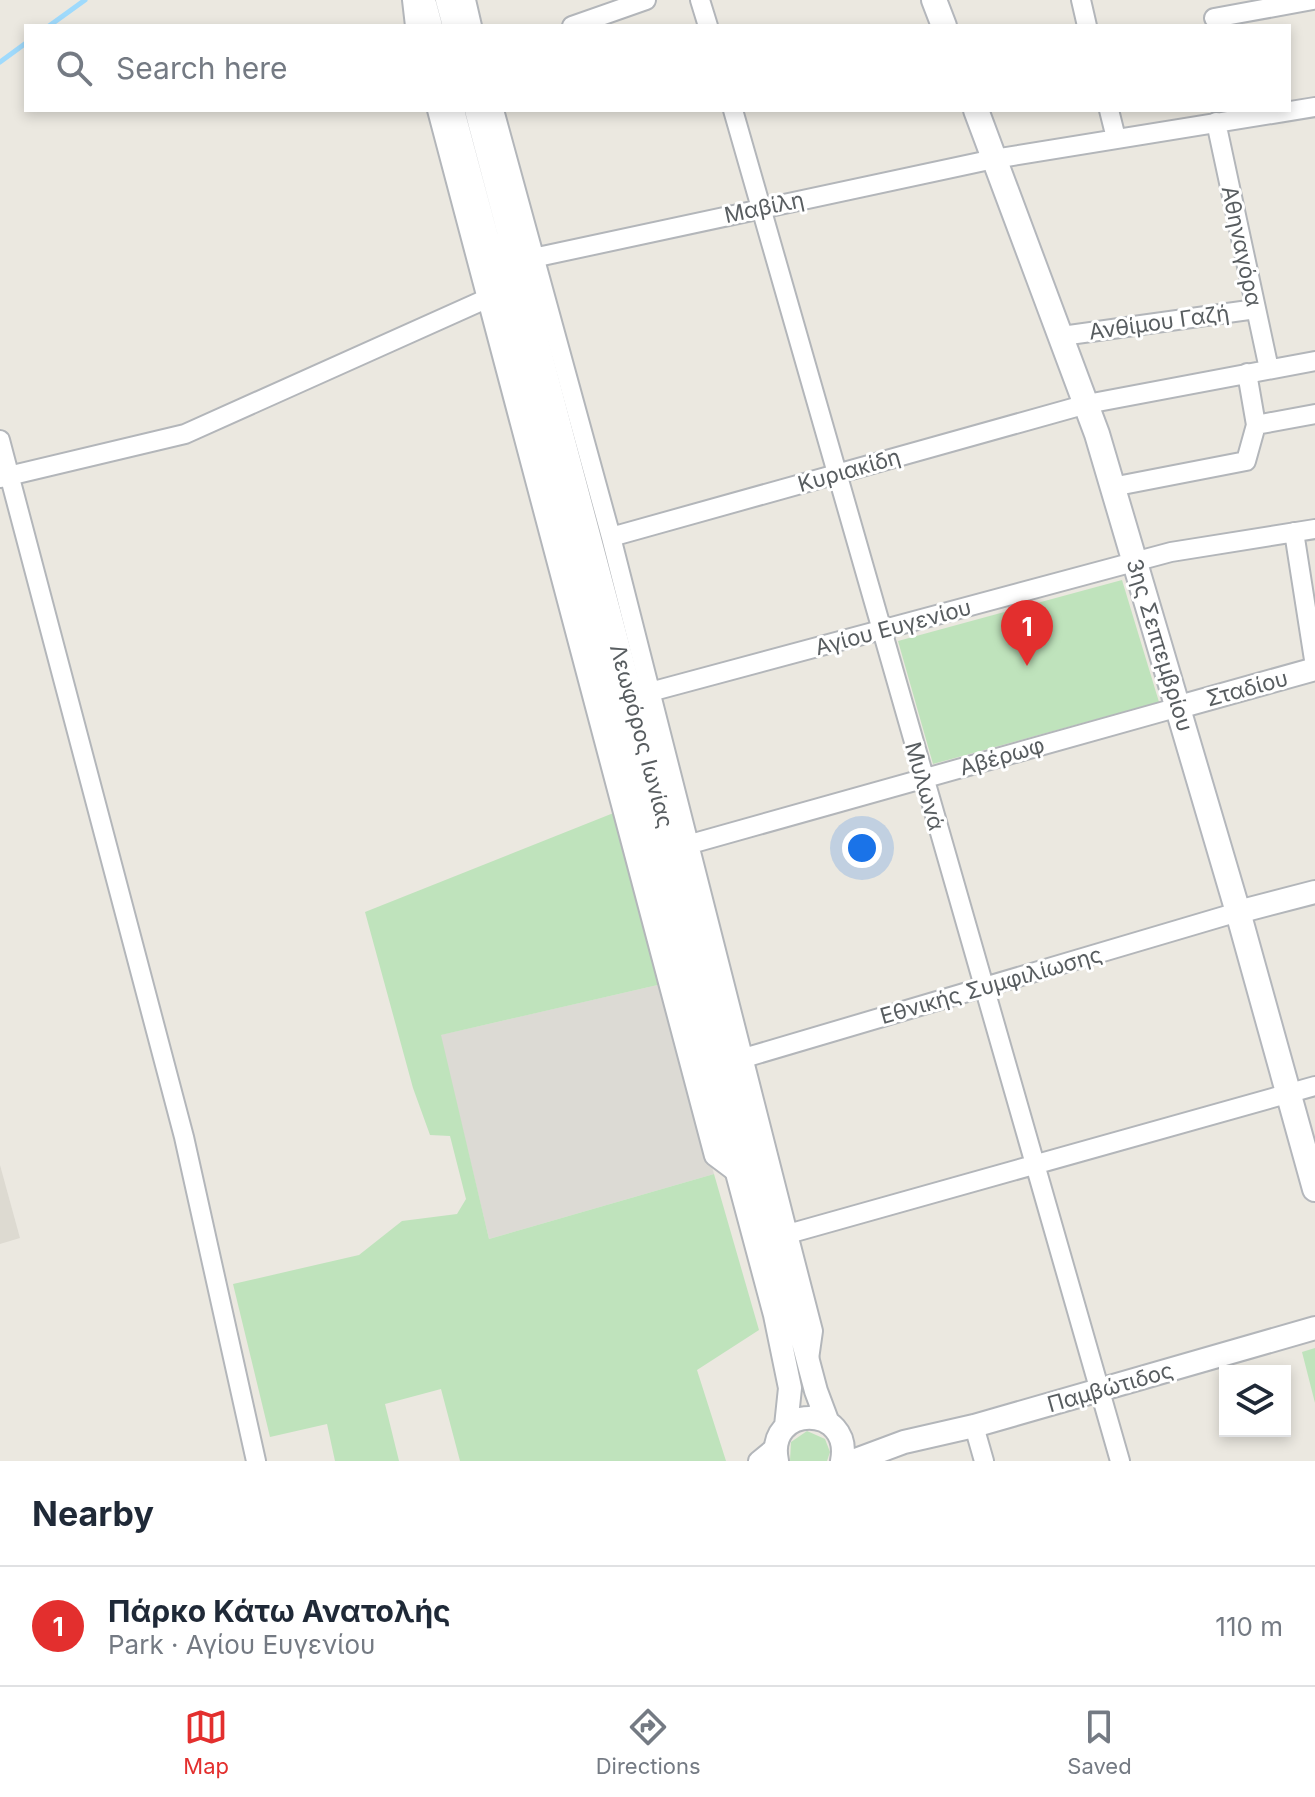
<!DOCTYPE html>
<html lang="en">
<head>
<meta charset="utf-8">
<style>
	body { margin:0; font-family:Inter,sans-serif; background:#f6f6f7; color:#1f2937 }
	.controls { position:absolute; right:24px; bottom:24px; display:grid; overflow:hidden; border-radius:0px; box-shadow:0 4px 12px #0003 }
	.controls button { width:72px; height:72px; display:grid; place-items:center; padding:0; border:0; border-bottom:2px solid #e0e1e3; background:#fff; color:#1f2937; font:40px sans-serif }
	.you { position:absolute; left:862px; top:848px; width:28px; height:28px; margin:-20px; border:6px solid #fff; border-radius:50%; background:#1a73e8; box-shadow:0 0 0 12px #1a73e833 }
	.badge { display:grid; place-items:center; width:52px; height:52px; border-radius:50%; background:#e32f2e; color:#fff; font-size:26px; font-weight:700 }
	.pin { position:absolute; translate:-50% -66px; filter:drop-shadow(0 2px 4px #0008) }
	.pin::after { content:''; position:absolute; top:42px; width:28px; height:24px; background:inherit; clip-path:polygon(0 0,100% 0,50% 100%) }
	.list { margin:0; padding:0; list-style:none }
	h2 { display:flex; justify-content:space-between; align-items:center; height:104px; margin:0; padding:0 32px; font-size:34px }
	h2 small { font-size:26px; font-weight:400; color:#747a83 }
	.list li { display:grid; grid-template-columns:52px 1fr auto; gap:24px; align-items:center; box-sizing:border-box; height:120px; padding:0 32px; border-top:2px solid #e0e1e3 }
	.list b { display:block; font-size:30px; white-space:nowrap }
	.list p { margin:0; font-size:26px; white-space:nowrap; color:#747a83 }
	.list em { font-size:26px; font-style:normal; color:#747a83 }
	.icon { flex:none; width:44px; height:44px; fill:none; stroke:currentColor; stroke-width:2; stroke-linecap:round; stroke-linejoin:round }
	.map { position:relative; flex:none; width:1315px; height:1461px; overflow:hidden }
	.search { position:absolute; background:#fff; box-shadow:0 4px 12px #0003; left:24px; right:24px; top:24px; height:88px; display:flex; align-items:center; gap:20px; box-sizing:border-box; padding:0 28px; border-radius:0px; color:#747a83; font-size:30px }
	.sheet { height:224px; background:#fff }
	nav { display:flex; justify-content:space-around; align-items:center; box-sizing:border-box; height:112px; border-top:2px solid #e0e1e3; background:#fff; font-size:22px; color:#747a83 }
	nav a { display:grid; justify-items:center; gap:4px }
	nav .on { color:#e32f2e }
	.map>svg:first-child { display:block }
</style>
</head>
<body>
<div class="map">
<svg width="1315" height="1461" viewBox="0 0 1315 1461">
	<rect width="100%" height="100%" fill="#ebe8e0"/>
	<path fill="#dcdad4" d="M662,984L714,1174L489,1239L440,1035Z"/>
	<path fill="#dddad1" d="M0,1165L20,1238L0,1244Z"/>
	<path fill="#bfe3bc" d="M1122,580L1159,702L933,764L898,641Z
		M616,812L662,984L441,1035L489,1239L714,1174L759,1330L697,1370L726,1461H460L441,1389L385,1404L399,1461H335L327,1424L270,1437L233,1284L359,1255L402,1221L457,1214L466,1199L450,1136L430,1135L413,1088L365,912Z
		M1315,1348V1403L1302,1352Z
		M807,1431L825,1439L830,1452L827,1461H790L791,1442Z"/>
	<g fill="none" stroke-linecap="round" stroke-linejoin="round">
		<path stroke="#9fdafc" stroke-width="5" d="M49,26L85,0
			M0,62L26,43"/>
		<g stroke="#b3b6ba" stroke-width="22">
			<path id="minor" d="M412,0L415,26
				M466,0L472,26
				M700,0L708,26
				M1081,0L1087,26
				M1214,18L1313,0
				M572,26L646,0
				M437,110L714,1156L738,1174
				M494,110L611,537L788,1234L813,1331L809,1359
				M733,110L1120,1461
				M1109,110L1116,138
				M1216,122L1269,369
				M533,258L994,159L1315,107
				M1062,336L1256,309
				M1256,425L1315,414
				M0,440L184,1137L256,1461
				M0,478L185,434L486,299
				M1112,487L1246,461L1256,425L1247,373
				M1294,532L1315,666
				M611,537L1087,404L1315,361
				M650,692L1171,552L1315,529
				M687,845L1179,707
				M744,1058L1238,912
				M788,1234L1315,1086
				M974,1426L984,1461
				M758,1461L775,1447"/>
		</g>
		<g stroke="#b3b6ba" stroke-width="26">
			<path id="tertiary" d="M424,0L431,26
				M447,0L454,26
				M453,110L775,1315L790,1388L786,1426
				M476,110L816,1391L828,1423
				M1179,707L1315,669
				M1238,912L1315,892
				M777,1461C765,1404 853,1403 842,1461
				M853,1461L904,1442L974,1426L1315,1328"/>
		</g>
		<g stroke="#b4b7bc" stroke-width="28">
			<path id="secondary" d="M934,0L944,26
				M976,110L1097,434L1238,912L1315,1189"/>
		</g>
		<use href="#minor" stroke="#fff" stroke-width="18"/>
		<use href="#tertiary" stroke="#fff" stroke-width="22"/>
		<use href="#secondary" stroke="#fff" stroke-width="24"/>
	</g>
	<g text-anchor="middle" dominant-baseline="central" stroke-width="6" stroke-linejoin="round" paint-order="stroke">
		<g font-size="22" fill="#585d60" stroke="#fff">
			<text transform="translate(764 207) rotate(-12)">Μαβίλη</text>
			<text transform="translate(1242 246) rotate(78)">Αθηναγόρα</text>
			<text transform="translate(1159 322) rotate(-8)">Ανθίμου Γαζή</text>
			<text transform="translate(849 470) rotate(-16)">Κυριακίδη</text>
			<text transform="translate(893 627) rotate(-15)">Αγίου Ευγενίου</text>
			<text transform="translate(1160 645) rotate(73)">3ης Σεπτεμβρίου</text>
			<text transform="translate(1247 688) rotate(-15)">Σταδίου</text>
			<text transform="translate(642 736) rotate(75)">Λεωφόρος Ιωνίας</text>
			<text transform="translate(1002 756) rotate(-16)">Αβέρωφ</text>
			<text transform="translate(925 786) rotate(74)">Μυλωνά</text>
			<text transform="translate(991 985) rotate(-16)">Εθνικής Συμφιλίωσης</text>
			<text transform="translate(1110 1387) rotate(-16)">Παμβώτιδος</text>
		</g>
	</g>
</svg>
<div class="controls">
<button><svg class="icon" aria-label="layers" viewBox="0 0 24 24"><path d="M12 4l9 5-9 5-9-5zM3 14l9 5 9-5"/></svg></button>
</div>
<div class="you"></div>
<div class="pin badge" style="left:1027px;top:666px">1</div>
<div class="search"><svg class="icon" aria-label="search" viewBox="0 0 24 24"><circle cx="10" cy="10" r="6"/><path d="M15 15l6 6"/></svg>Search here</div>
</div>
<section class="sheet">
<h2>Nearby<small></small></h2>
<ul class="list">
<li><span class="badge">1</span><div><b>Πάρκο Κάτω Ανατολής</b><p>Park · Αγίου Ευγενίου</p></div><em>110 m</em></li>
</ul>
</section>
<nav>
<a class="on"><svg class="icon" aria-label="map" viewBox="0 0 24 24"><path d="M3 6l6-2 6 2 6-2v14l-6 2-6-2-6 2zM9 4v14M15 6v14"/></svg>Map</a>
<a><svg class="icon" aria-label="directions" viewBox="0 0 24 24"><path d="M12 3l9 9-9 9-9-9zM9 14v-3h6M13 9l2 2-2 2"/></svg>Directions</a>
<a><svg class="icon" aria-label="saved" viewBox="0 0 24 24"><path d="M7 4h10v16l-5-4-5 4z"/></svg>Saved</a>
</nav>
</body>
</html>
